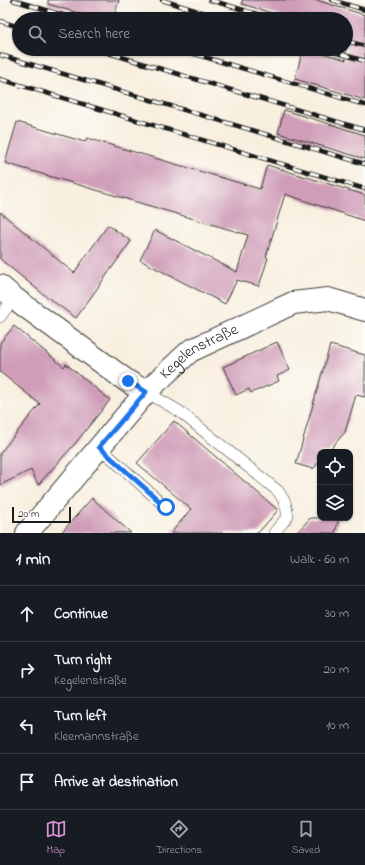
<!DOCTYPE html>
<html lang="en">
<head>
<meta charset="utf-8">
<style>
	body { margin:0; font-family:"Indie Flower",sans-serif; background:#20242c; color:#f1f3f6 }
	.controls { position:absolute; right:12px; bottom:12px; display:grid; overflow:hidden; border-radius:8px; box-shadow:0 1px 3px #0004 }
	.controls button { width:36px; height:36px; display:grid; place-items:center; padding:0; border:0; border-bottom:1px solid #363941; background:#171b24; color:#f1f3f6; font:20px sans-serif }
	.scale { position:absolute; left:12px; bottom:10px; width:59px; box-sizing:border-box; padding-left:4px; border:2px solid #1c1c1c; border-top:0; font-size:11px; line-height:14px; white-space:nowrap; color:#1c1c1c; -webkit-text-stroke:3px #fdfcf7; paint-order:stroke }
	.stop { position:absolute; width:12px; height:12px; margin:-9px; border:3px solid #1a73e8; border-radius:50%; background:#fff }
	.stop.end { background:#1a73e8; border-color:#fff; box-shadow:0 1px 4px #0008 }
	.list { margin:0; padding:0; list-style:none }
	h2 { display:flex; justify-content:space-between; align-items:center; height:52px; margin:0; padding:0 16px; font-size:17px }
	h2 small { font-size:13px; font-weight:400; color:#9ea1a6 }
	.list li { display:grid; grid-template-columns:26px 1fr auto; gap:12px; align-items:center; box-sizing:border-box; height:56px; padding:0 16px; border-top:1px solid #363941 }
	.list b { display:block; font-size:15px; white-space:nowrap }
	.list p { margin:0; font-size:13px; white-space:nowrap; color:#9ea1a6 }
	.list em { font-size:13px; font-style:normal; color:#9ea1a6 }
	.icon { flex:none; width:22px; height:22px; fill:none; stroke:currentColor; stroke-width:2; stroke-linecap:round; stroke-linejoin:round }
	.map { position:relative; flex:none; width:365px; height:533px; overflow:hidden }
	.search { position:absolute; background:#171b24; box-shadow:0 1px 3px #0004; left:12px; right:12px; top:12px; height:44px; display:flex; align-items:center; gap:10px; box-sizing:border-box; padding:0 14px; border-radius:22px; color:#9ea1a6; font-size:15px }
	.sheet { height:276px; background:#171b24 }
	nav { display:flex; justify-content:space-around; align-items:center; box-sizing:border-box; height:56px; border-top:1px solid #363941; background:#171b24; font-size:11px; color:#9ea1a6 }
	nav a { display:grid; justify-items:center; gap:2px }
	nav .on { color:#d690ce }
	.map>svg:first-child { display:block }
</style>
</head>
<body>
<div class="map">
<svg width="365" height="533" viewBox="0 0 365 533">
	<rect width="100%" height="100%" fill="#fdfcf7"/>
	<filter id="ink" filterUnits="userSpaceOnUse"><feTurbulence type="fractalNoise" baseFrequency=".025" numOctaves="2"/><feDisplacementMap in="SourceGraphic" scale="8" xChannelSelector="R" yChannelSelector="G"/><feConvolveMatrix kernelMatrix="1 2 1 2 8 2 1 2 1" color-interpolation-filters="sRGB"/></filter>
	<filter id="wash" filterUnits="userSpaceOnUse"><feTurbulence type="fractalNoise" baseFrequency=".012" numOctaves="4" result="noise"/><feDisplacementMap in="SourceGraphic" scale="16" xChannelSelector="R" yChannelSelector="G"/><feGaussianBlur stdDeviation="0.9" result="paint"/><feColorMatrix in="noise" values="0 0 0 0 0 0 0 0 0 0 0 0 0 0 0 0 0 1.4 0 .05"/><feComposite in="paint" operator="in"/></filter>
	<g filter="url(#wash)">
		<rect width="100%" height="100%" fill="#f8efdf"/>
		<g id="blocks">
			<path fill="#cf9db8" d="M48,0H119L113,19H98L48,4Z
				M242,0H316L365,15V100L295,79L303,49H308L346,60V19H292L242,4Z
				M284,110L365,135V159L278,133Z
				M17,122L85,142L87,138L260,189L267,165L365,195V221L285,194L266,257L268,258L259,286L237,280L225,304L140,260L155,230L237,272L248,235L5,163Z
				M0,212L74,273L108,225L131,241L76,318L43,294L0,259Z
				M14,326L64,367L66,364L110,400L73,446L38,485L31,470L0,485V453L40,404L0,372V343Z
				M277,342L290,370L277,376L279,381L251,393L249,389L236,395L223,367Z
				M330,345L365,355V397L356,395L345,432L328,452H320V461L313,469L296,464Z
				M174,421L278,510L258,533H171L191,509L137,463Z
				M92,498L131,533H61Z
				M310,518H339L335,533H297Z"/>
		</g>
	</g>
	<g filter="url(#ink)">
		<use href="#blocks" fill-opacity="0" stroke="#3d3c39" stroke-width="1"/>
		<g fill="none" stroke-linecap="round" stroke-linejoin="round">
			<g stroke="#3d3c39" stroke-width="12">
				<path id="lane" d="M0,317L14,298
					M146,392L179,411L278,491L285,502L288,516L274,533
					M99,447L166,507"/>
			</g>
			<g stroke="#3d3c39" stroke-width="24">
				<g id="street">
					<path d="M0,286L14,298L127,381L146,392"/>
					<path id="s1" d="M27,533L146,392L190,351L293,303L328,299L365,310"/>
				</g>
			</g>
			<use href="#lane" stroke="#fff" stroke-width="11"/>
			<use href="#street" stroke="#fff" stroke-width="22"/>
			<g stroke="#1c1c1c" stroke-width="4.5">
				<path id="rail" d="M13,0L76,19
					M162,0L224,19
					M210,0L274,19
					M332,0L365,10
					M0,21L19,27
					M346,41L365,46
					M95,49L365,130
					M178,49L365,105
					M324,49L365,61
					M0,55L365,164
					M0,79L365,189"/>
			</g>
			<use href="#rail" stroke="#fdfcf7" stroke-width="3" stroke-dasharray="9" stroke-linecap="butt"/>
		</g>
	</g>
	<g fill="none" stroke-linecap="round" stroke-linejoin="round" filter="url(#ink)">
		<path stroke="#1a73e8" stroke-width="5" d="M128,381L146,392L99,447L166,507"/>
	</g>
	<g text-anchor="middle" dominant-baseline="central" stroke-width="3" stroke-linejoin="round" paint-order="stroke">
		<g font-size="16" fill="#1c1c1c" stroke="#fdfcf7">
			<text stroke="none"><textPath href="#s1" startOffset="252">Kegelenstraße</textPath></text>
		</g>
	</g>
</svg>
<div class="controls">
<button><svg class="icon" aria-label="locate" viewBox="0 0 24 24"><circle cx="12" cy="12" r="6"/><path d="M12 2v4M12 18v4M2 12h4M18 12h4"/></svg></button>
<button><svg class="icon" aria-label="layers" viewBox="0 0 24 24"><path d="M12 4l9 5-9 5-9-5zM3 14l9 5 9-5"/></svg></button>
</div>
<div class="scale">20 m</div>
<div class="stop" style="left:166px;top:507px"></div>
<div class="stop end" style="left:128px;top:381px"></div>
<div class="search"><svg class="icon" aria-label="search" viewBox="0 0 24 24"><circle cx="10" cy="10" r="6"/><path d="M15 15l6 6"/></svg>Search here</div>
</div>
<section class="sheet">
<h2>1 min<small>Walk · 60 m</small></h2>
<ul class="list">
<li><svg class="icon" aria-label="ahead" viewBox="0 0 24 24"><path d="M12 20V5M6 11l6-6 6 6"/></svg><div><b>Continue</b></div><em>30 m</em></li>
<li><svg class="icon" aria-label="right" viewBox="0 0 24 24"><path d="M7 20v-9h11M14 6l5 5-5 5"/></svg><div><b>Turn right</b><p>Kegelenstraße</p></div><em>20 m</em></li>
<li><svg class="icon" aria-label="left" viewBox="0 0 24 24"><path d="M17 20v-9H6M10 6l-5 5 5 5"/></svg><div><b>Turn left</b><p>Kleemannstraße</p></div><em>10 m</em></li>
<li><svg class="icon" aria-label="arrive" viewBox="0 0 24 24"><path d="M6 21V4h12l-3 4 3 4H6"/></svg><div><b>Arrive at destination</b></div></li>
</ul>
</section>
<nav>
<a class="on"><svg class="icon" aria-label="map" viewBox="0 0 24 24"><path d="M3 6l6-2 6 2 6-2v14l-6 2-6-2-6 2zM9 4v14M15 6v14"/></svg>Map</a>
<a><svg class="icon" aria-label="directions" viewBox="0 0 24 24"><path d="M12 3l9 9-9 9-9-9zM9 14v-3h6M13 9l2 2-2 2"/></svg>Directions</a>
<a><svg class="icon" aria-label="saved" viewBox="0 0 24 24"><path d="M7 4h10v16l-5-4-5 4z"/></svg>Saved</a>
</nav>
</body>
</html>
